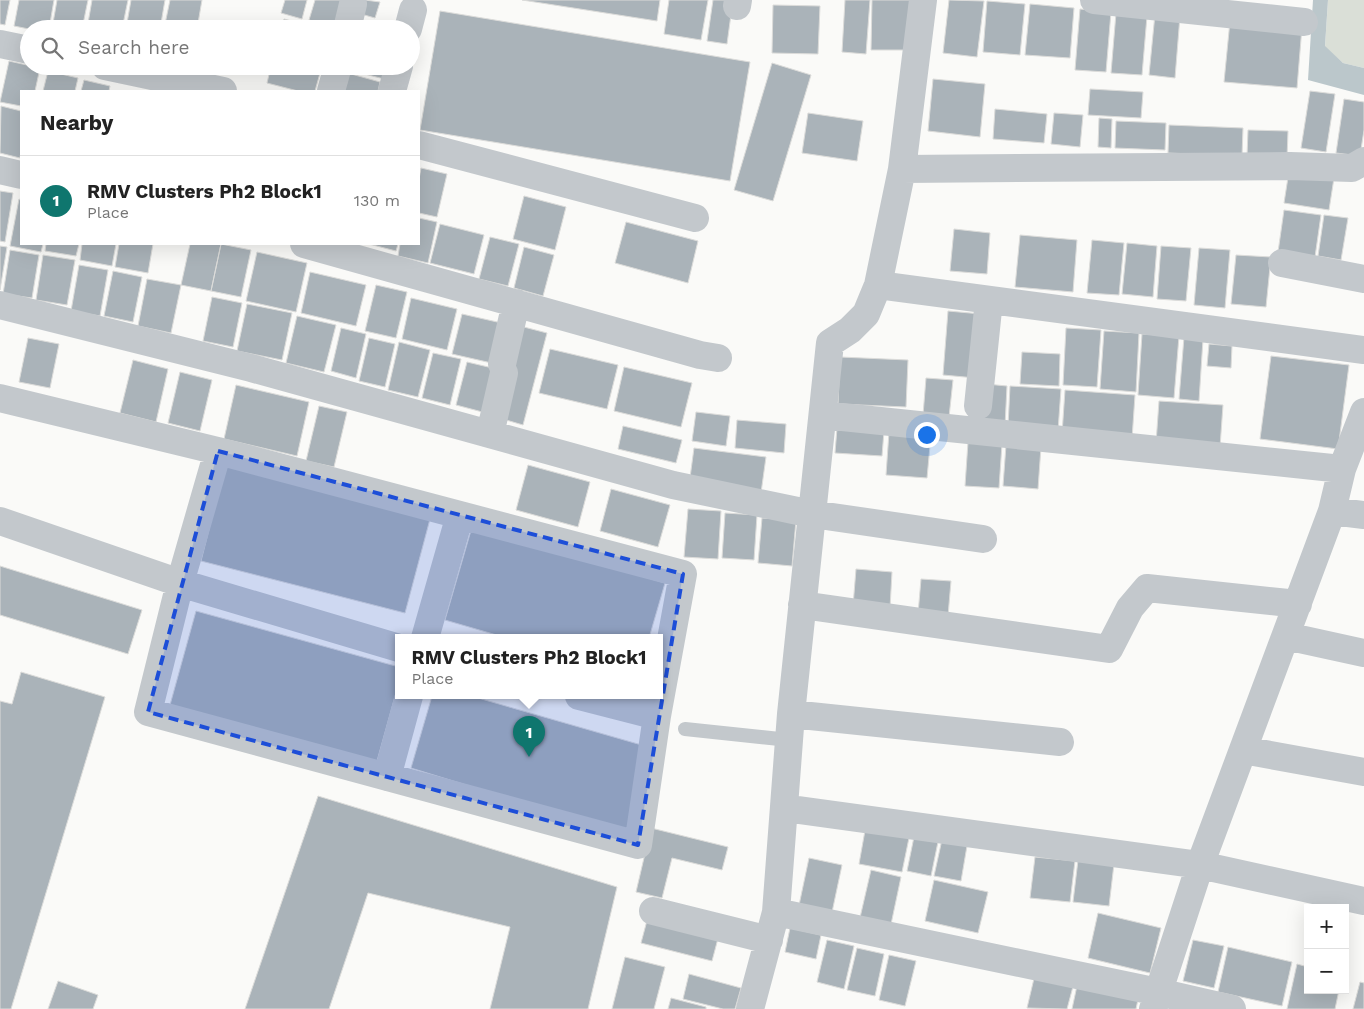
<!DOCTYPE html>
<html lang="en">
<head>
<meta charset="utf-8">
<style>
	body { margin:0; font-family:"Work Sans",sans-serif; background:#f6f6f6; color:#222 }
	.controls { position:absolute; right:15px; bottom:15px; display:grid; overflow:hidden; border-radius:0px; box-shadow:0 5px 20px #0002 }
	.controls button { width:45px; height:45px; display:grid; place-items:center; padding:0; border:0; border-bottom:1px solid #e0e0e0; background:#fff; color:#222; font:25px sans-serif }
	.you { position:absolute; left:926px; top:434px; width:18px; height:18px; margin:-12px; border:4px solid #fff; border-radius:50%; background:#1a73e8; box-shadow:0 0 0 8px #1a73e833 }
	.badge { display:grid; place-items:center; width:32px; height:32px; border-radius:50%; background:#0f766e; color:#fff; font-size:16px; font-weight:700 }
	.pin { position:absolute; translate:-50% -41px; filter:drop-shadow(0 1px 2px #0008) }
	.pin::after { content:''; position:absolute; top:26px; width:18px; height:15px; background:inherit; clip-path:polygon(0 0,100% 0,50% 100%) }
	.popup { position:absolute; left:395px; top:634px; width:268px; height:65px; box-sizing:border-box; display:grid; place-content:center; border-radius:0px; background:#fff; filter:drop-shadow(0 1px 4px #0005); font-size:16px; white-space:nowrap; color:#767676 }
	.popup b { font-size:19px; color:#222 }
	.popup::after { content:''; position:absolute; left:50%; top:100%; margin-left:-10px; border:10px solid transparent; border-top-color:#fff }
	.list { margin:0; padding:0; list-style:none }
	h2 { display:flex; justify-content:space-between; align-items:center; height:65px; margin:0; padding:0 20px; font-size:21px }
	h2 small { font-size:16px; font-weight:400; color:#767676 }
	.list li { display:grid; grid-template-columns:32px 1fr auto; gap:15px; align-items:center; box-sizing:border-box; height:90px; padding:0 20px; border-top:1px solid #e0e0e0 }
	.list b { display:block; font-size:19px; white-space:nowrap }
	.list p { margin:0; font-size:16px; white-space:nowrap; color:#767676 }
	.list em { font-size:16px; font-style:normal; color:#767676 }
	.icon { flex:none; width:28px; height:28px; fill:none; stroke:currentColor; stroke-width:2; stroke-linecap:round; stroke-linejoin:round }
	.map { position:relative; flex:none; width:1364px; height:1009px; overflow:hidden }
	.search { position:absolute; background:#fff; box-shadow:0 5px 20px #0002; left:20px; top:20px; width:400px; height:55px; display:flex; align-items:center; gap:12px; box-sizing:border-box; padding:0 18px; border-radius:28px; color:#767676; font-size:19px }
	.panel { position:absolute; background:#fff; box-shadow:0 5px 20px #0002; left:20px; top:90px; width:400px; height:155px; border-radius:0px }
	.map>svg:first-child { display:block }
</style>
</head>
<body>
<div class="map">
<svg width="1364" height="1009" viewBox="0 0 1364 1009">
	<rect width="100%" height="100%" fill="#fafaf8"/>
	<path fill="#dadfd7" d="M1328,0H1364V68L1343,63L1325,47Z"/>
	<path fill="#bbc7cb" d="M1313,0H1328L1325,46L1343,63L1364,68V95L1308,80Z"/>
	<path fill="#aab3b9" stroke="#dcdcda" d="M0,0H10L5,25L0,24Z
		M19,0H54L49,29H29L14,26Z
		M57,0H88L82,29H52Z
		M92,0H128L122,29H87Z
		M131,0H165L160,29H126Z
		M170,0H202L197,29H164Z
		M285,0H307L302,19L281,13Z
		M315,0H344L337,27L309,20Z
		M365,0L380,2L375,18L361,14Z
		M522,0H660L657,21Z
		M669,0H708L701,40L664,34Z
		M713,0H733L727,44L707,41Z
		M845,0H870L866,54L842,52Z
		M872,0H911L910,50H871Z
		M949,0L984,1L977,57L943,53Z
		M987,1L1025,4L1020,55L983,52Z
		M1030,4L1074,8L1070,58L1025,55Z
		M773,5L820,6L818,54L772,53Z
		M1080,9L1111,12L1106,72L1075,70Z
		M440,11L750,62L730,181L420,130Z
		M1116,13L1147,16L1142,75L1111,73Z
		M1155,14L1180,16L1175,78L1149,75Z
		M284,19L322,29H282Z
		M358,19L394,29H355Z
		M1230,21L1302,27L1297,88L1224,82Z
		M9,61L40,68L35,91H21V106L0,102Z
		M772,63L811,75L773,201L734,190Z
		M271,66H322L315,91H298L267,83Z
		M345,66H391L388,80L345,69Z
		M48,71L78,78L75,91H43Z
		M344,72L380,82L378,91H339Z
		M933,79L985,84L980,137L928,131Z
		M84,80L110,86L109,91H81Z
		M1090,89L1143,92L1141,118L1088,115Z
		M1310,91L1335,94L1326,152L1301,148Z
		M1344,99L1364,102V130L1360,156L1336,153Z
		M1,106L21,111V151L20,158L0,153Z
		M995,109L1047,114L1044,143L993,139Z
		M808,113L863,121L857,161L802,153Z
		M1054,113L1083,115L1080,147L1051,144Z
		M1099,118L1112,119L1111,148L1098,147Z
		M1116,121L1166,123L1165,150L1115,148Z
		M1169,125L1243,128L1242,156L1168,153Z
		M1248,130L1288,131L1287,158L1247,156Z
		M421,168L447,174L437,217L419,213V179Z
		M1289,171L1334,178L1329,210L1284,203Z
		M0,191L13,193L5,242L0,241Z
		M524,196L566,207L555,250L513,239Z
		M19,199L21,200V244H43L41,252L10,246Z
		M1284,210L1321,215L1315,257L1278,252Z
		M1324,215L1348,218L1341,260L1318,256Z
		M419,218L437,222L428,263L398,256L400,244H419Z
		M626,222L698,241L688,283L615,263Z
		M440,224L484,235L474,274L430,263Z
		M954,229L990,233L987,274L950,271Z
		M1020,235L1077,240L1073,292L1015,287Z
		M490,237L519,244L508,286L479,279Z
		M1092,240L1124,243L1119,295L1087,293Z
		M1127,243L1157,246L1153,297L1122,294Z
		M46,244H79L76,256L45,251Z
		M82,244H116L112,266L80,260Z
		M119,244H153L148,273L115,267Z
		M190,244H221L211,291L181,285Z
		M221,244L251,250L241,297L211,291Z
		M369,244H398L396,251Z
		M0,246L7,247L0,290Z
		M1161,246L1191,248L1186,301L1157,299Z
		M524,247L554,255L543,296L514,288Z
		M1199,248L1230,250L1225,308L1194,305Z
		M10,250L39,255L32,298L3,294Z
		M257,252L307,263L296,312L246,301Z
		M43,255L75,260L67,305L36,300Z
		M1236,255L1271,257L1266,307L1231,304Z
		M79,265L108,270L100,316L71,311Z
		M113,271L142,277L133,322L104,316Z
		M310,272L366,285L356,326L301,313Z
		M147,279L181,285L171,333L138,326Z
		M376,285L407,292L396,338L365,331Z
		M212,297L242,303L233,347L203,341Z
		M411,298L457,309L447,350L402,339Z
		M247,304L292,313L282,360L237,351Z
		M948,311L981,314L976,378L943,375Z
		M462,314L506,324L496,364L452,354Z
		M297,316L336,325L324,372L286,363Z
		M520,326L547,333L523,425L496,417Z
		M341,328L366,334L356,378L331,371Z
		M1066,328L1101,330L1097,387L1063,385Z
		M1104,331L1139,333L1136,392L1100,389Z
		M1142,334L1179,336L1174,398L1138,395Z
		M1184,337L1203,339L1199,401L1179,399Z
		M28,338L59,344L50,388L19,382Z
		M369,338L395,344L385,387L359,381Z
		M399,342L430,350L418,397L388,390Z
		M1209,344L1232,346L1231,368L1207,366Z
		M550,349L618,365L607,409L539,393Z
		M1022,352L1060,354L1059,386L1020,384Z
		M433,353L461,359L450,405L422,398Z
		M1271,356L1349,365L1338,449L1260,439Z
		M840,357L908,360L906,407L838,404Z
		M133,360L168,369L156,422L120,413Z
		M467,362L501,370L490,414L456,405Z
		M624,367L692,383L681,427L614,411Z
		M180,372L212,380L200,431L168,423Z
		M926,378L953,380L949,417L923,415Z
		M986,384L1007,386L1005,426L983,424Z
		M236,385L309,402L297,456L224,439Z
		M1010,386L1061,389L1058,431L1008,427Z
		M1065,390L1135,395L1132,439L1062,434Z
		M1159,401L1223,405L1220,447L1156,443Z
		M319,406L347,412L334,467L306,461Z
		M696,412L730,416L726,446L692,441Z
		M737,420L786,424L784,453L735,448Z
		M623,426L682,440L676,463L618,449Z
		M837,428L884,431L882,456L835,453Z
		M889,432L931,435L927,478L886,475Z
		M968,442L1002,444L999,488L965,486Z
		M1006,445L1041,447L1038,489L1003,486Z
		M694,448L766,457L761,493L689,485Z
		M528,465L590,482L578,527L516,510Z
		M225,466L430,519L405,613L201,561Z
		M611,489L670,505L658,547L600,531Z
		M688,509L721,511L718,559L684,557Z
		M725,513L757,515L754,560L722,558Z
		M762,518L796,520L792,566L758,563Z
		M472,527L665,583L649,638H507L445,620Z
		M0,566L142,610L128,654L0,615Z
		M856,569L892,572L890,608L853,606Z
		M921,579L951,581L948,616L918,614Z
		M196,611L399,667V682L377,761L170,705Z
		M21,672L105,697L11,1009H0V701L12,704Z
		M432,696H471L645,746L632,836L411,768Z
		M318,796L617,887L588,1009H490L510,927L368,893L329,1009H245Z
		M866,825L910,833L902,872L859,864Z
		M651,828L728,847L722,870L672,858L662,898L636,892Z
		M915,832L939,837L931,876L907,871Z
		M943,835L968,840L961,881L934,876Z
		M1035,857L1075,861L1070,902L1030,898Z
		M809,858L842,865L831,917L798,910Z
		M1078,860L1114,864L1109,906L1073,902Z
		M871,870L901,877L890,929L859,922Z
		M934,880L988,892L978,933L925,921Z
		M649,913L720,931L712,961L641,943Z
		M1098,913L1161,928L1150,973L1088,958Z
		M790,928L821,935L816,959L785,952Z
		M827,940L854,946L844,989L817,982Z
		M1193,940L1224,946L1214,988L1183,981Z
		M1228,947L1292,962L1282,1006L1218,992Z
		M857,948L884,954L875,996L847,990Z
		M889,955L916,961L905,1006L879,1000Z
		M625,957L665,967L654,1009H612Z
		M1297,964L1308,967V990H1339L1335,1009H1287Z
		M1036,970L1075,979L1067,1009L1027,1008Z
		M689,974L741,988L735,1009H723L683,999Z
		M58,981L98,995L93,1009H48Z
		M1078,981L1139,995L1136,1009H1072Z
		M1360,982L1364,983V1009H1353Z
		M671,998L706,1007V1009H668Z"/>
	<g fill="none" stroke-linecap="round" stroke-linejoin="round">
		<path stroke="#c3c8cc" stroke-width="14" d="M685,729L789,740"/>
		<path stroke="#c3c8cc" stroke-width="28" d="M1094,0L1304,22
			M737,6L738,0
			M347,29L353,4
			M408,29L413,10
			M0,44L29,50
			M105,66L223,91
			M331,91L338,66
			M392,91L399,66
			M419,145L695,218
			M902,169L1290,166L1352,168L1364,161
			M0,170L21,175
			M304,244L700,355L718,358
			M1282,263L1364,279
			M878,285L1364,350
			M0,305L251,368L673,485L812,514L983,539
			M502,364L516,303
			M0,398L218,451L683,574L657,716L638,845L148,712L180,583L218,451
			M978,406L989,300
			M823,415L1342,469
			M490,434L504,373
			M1332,511L1364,515
			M0,521L180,583L399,648
			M802,605L1109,649L1130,608L1147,588L1298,604
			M1286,636L1364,653
			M425,638L460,515
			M579,696L657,716
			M791,714L1060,742
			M1243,750L1364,772
			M387,777L409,696
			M784,808L1200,865L1364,901
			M653,911L769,940
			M776,912L1158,992L1232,1009
			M750,1009L776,912L791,714L830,343L850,330L866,314L878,285L902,169L923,0
			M1153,1009L1200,865L1332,511L1342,469L1364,412"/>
	</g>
	<path fill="#1d4ed8" fill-opacity="0.2" stroke="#1d4ed8" stroke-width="4" stroke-dasharray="10 6" stroke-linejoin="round" d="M218,451L683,574L638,845L148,712Z"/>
</svg>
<div class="controls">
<button>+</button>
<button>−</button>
</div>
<div class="you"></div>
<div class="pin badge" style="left:529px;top:757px">1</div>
<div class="popup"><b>RMV Clusters Ph2 Block1</b>Place</div>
<div class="search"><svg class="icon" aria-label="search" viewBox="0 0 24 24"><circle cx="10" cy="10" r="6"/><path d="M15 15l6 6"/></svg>Search here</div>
<section class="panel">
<h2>Nearby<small></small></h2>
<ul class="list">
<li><span class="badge">1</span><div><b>RMV Clusters Ph2 Block1</b><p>Place</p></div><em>130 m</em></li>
</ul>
</section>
</div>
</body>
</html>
